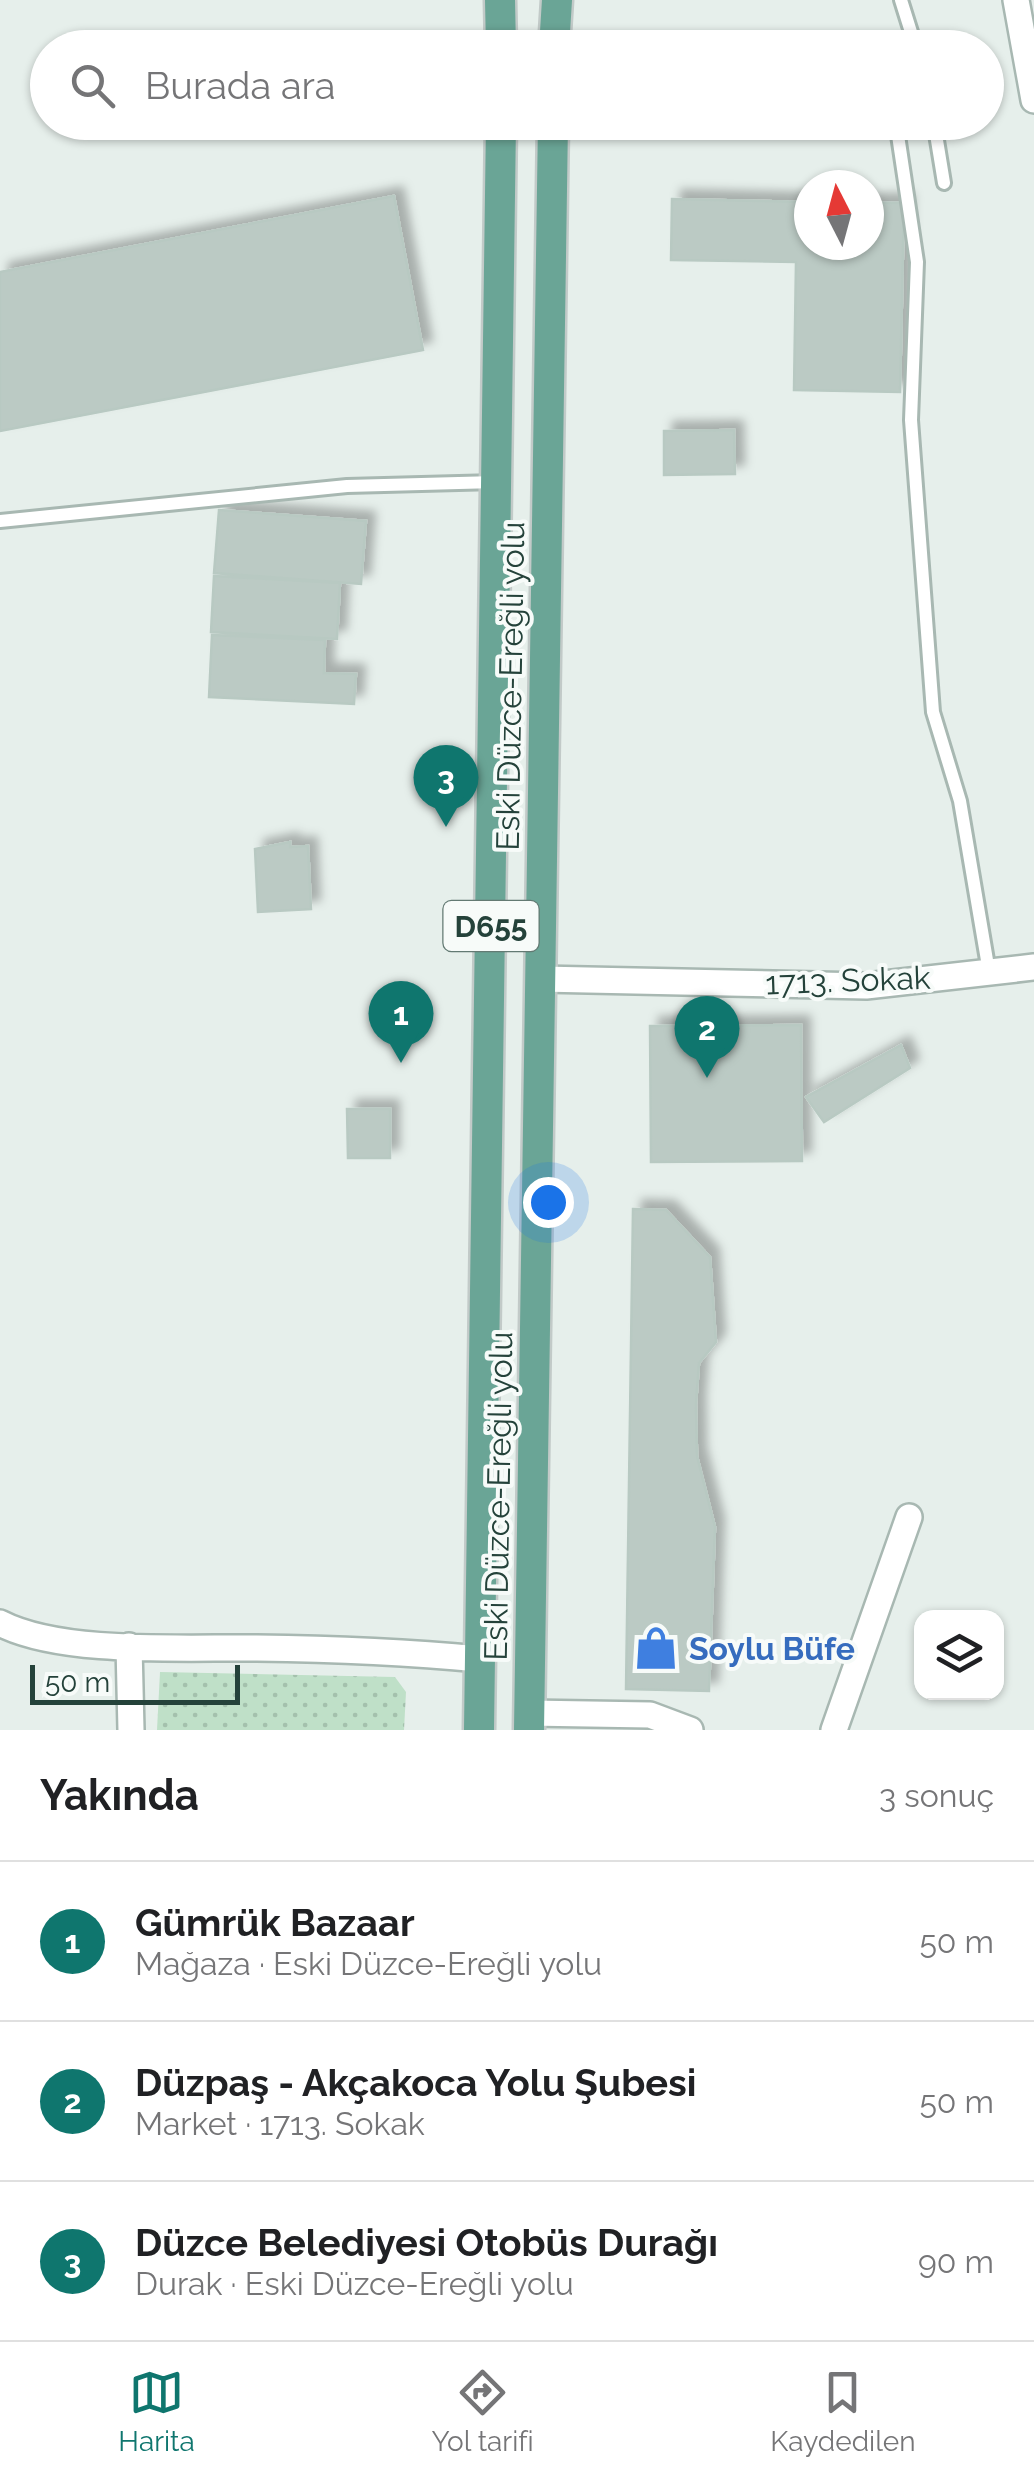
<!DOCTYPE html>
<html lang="tr">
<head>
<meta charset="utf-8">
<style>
	body { margin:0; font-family:Raleway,sans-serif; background:#f2f2f2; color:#202124 }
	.controls { position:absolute; right:30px; bottom:30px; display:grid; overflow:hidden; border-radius:20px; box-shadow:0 2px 8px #0004 }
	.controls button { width:90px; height:90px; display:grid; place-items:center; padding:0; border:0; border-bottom:2px solid #e0e0e0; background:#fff; color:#202124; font:50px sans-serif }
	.compass { position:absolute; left:794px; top:170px; width:90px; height:90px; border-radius:50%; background:#fff; box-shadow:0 2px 8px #0004; rotate:354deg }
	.scale { position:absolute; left:30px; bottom:25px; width:210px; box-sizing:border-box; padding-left:10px; border:5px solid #24423a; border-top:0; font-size:28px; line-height:35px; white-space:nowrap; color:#24423a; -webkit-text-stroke:8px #f7fbf9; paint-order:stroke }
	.you { position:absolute; left:548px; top:1202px; width:35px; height:35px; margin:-25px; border:8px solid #fff; border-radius:50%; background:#1a73e8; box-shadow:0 0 0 15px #1a73e833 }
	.badge { display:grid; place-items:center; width:65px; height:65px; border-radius:50%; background:#0f766e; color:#fff; font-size:32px; font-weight:700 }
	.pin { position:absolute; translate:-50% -82px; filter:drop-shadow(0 2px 5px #0008) }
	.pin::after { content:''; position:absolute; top:52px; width:35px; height:30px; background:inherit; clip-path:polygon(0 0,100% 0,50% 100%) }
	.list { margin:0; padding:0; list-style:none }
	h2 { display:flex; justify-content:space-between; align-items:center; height:130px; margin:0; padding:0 40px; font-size:42px }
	h2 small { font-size:32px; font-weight:400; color:#757577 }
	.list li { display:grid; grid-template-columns:65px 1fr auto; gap:30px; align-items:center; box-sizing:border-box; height:160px; padding:0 40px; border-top:2px solid #e0e0e0 }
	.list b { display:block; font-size:38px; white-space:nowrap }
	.list p { margin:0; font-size:32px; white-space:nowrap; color:#757577 }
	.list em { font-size:32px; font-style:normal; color:#757577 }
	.icon { flex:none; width:55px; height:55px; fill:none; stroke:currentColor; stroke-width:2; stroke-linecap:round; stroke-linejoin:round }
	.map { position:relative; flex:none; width:1034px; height:1730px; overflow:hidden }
	.search { position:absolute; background:#fff; box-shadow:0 2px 8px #0004; left:30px; right:30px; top:30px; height:110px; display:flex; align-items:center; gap:25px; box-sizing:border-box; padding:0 35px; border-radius:55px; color:#757577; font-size:38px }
	.sheet { height:610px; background:#fff }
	nav { display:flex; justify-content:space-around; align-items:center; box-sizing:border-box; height:140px; border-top:2px solid #e0e0e0; background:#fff; font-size:28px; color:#757577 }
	nav a { display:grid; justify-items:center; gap:5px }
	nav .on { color:#0f766e }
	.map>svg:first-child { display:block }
</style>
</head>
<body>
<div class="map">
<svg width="1034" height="1730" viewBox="0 0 1034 1730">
	<defs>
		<pattern id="park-dots" width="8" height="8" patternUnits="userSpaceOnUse" patternTransform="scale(2.5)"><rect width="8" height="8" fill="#bfe0c8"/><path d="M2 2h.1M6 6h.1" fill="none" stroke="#a4c1ad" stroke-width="1.8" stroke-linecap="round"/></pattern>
		<filter id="shadow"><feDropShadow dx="9" dy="-9" stdDeviation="5" flood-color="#0004"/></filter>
	</defs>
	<rect width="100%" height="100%" fill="#e6efeb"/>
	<path fill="url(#park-dots)" d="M160,1672L395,1677L406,1692L404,1730H157Z"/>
	<path fill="#bbcac4" stroke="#b8c9c2" stroke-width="2.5" filter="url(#shadow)" d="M394,196L423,350L0,431V272Z
		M672,199L809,202V245H869V203H904L900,392L794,390L796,262L671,260Z
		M734,430L735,474L664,475V431Z
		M219,510L366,521L361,584L214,573Z
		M214,576L340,583L337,639L211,632Z
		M212,635L325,640L324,673L356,674L354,704L209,697Z
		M290,842V847L308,846L311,909L258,912L255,849Z
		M801,1025L802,1161L651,1162L650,1026Z
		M901,1045L910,1068L824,1122L806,1097Z
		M347,1109H390V1158H348Z
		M633,1209L666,1210L710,1257L716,1342L699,1363L696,1404L697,1456L715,1527L709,1691L626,1689Z"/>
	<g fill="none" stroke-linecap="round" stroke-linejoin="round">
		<g stroke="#a8b8b2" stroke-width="18">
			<path id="lane" d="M901,0L916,48
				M896,122L917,262L911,420L933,712L960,801L989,972
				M934,122L944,183
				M0,521L347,486L496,482"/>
		</g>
		<g stroke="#a8b8b2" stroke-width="30">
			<path id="street" d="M1016,0L1034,100
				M541,979L866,986L1034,967
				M0,1623C62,1655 186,1647 257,1648C332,1649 405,1652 479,1659
				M129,1646L131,1730
				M529,1713L650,1715L690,1730
				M834,1730L909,1517"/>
		</g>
		<g stroke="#c2cac8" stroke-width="35">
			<path id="primary" d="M500,0L501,48
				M554,48L557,0
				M479,1730L501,122
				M529,1730L553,122"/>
		</g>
		<use href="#lane" stroke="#fff" stroke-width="12"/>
		<use href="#street" stroke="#fff" stroke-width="25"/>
		<use href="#primary" stroke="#6aa596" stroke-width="30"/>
	</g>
	<defs>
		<g id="shop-bare" transform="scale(3.45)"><path d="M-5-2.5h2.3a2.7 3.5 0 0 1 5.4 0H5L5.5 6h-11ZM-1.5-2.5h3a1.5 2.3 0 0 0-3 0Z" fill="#3f7fe0" stroke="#f7fbf9" stroke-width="2.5" paint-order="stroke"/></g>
	</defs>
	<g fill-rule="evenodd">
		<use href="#shop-bare" x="656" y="1648"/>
	</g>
	<g text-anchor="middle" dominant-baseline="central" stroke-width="8" stroke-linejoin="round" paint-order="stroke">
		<rect fill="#f7fbf9" stroke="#637a73" stroke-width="2.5" x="443.5" y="901" width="95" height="50" rx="8"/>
		<g font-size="30" font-weight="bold" fill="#24423a">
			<text x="491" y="926">D655</text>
		</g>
		<g font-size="32" fill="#24423a" stroke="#f7fbf9">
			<text transform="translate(510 686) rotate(-89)">Eski Düzce-Ereğli yolu</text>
			<text transform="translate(848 980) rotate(-2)">1713. Sokak</text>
			<text transform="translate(498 1496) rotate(-89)">Eski Düzce-Ereğli yolu</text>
		</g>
		<g font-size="32" font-weight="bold" fill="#366cbe" stroke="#f7fbf9" text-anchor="start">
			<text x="689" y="1648">Soylu Büfe</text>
		</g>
	</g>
</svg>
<div class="controls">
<button><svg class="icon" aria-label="layers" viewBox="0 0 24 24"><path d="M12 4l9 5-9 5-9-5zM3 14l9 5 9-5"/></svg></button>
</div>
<svg class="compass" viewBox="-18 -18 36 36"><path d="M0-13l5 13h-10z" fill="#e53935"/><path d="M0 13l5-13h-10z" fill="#757577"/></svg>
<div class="scale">50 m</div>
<div class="you"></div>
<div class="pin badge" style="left:401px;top:1063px">1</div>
<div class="pin badge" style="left:707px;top:1078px">2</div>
<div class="pin badge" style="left:446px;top:827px">3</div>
<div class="search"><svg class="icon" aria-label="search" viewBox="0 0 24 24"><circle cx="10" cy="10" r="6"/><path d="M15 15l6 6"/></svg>Burada ara</div>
</div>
<section class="sheet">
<h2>Yakında<small>3 sonuç</small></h2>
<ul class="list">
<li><span class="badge">1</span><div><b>Gümrük Bazaar</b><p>Mağaza · Eski Düzce-Ereğli yolu</p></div><em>50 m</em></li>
<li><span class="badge">2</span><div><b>Düzpaş - Akçakoca Yolu Şubesi</b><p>Market · 1713. Sokak</p></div><em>50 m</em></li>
<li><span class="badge">3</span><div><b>Düzce Belediyesi Otobüs Durağı</b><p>Durak · Eski Düzce-Ereğli yolu</p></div><em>90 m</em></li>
</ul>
</section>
<nav>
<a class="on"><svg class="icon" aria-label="map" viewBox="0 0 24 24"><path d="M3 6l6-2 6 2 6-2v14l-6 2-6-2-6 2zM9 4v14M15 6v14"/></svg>Harita</a>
<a><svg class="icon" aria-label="directions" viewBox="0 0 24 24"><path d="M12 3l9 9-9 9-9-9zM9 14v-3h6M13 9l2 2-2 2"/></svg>Yol tarifi</a>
<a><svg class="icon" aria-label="saved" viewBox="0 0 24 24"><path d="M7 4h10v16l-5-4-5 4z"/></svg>Kaydedilen</a>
</nav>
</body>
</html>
